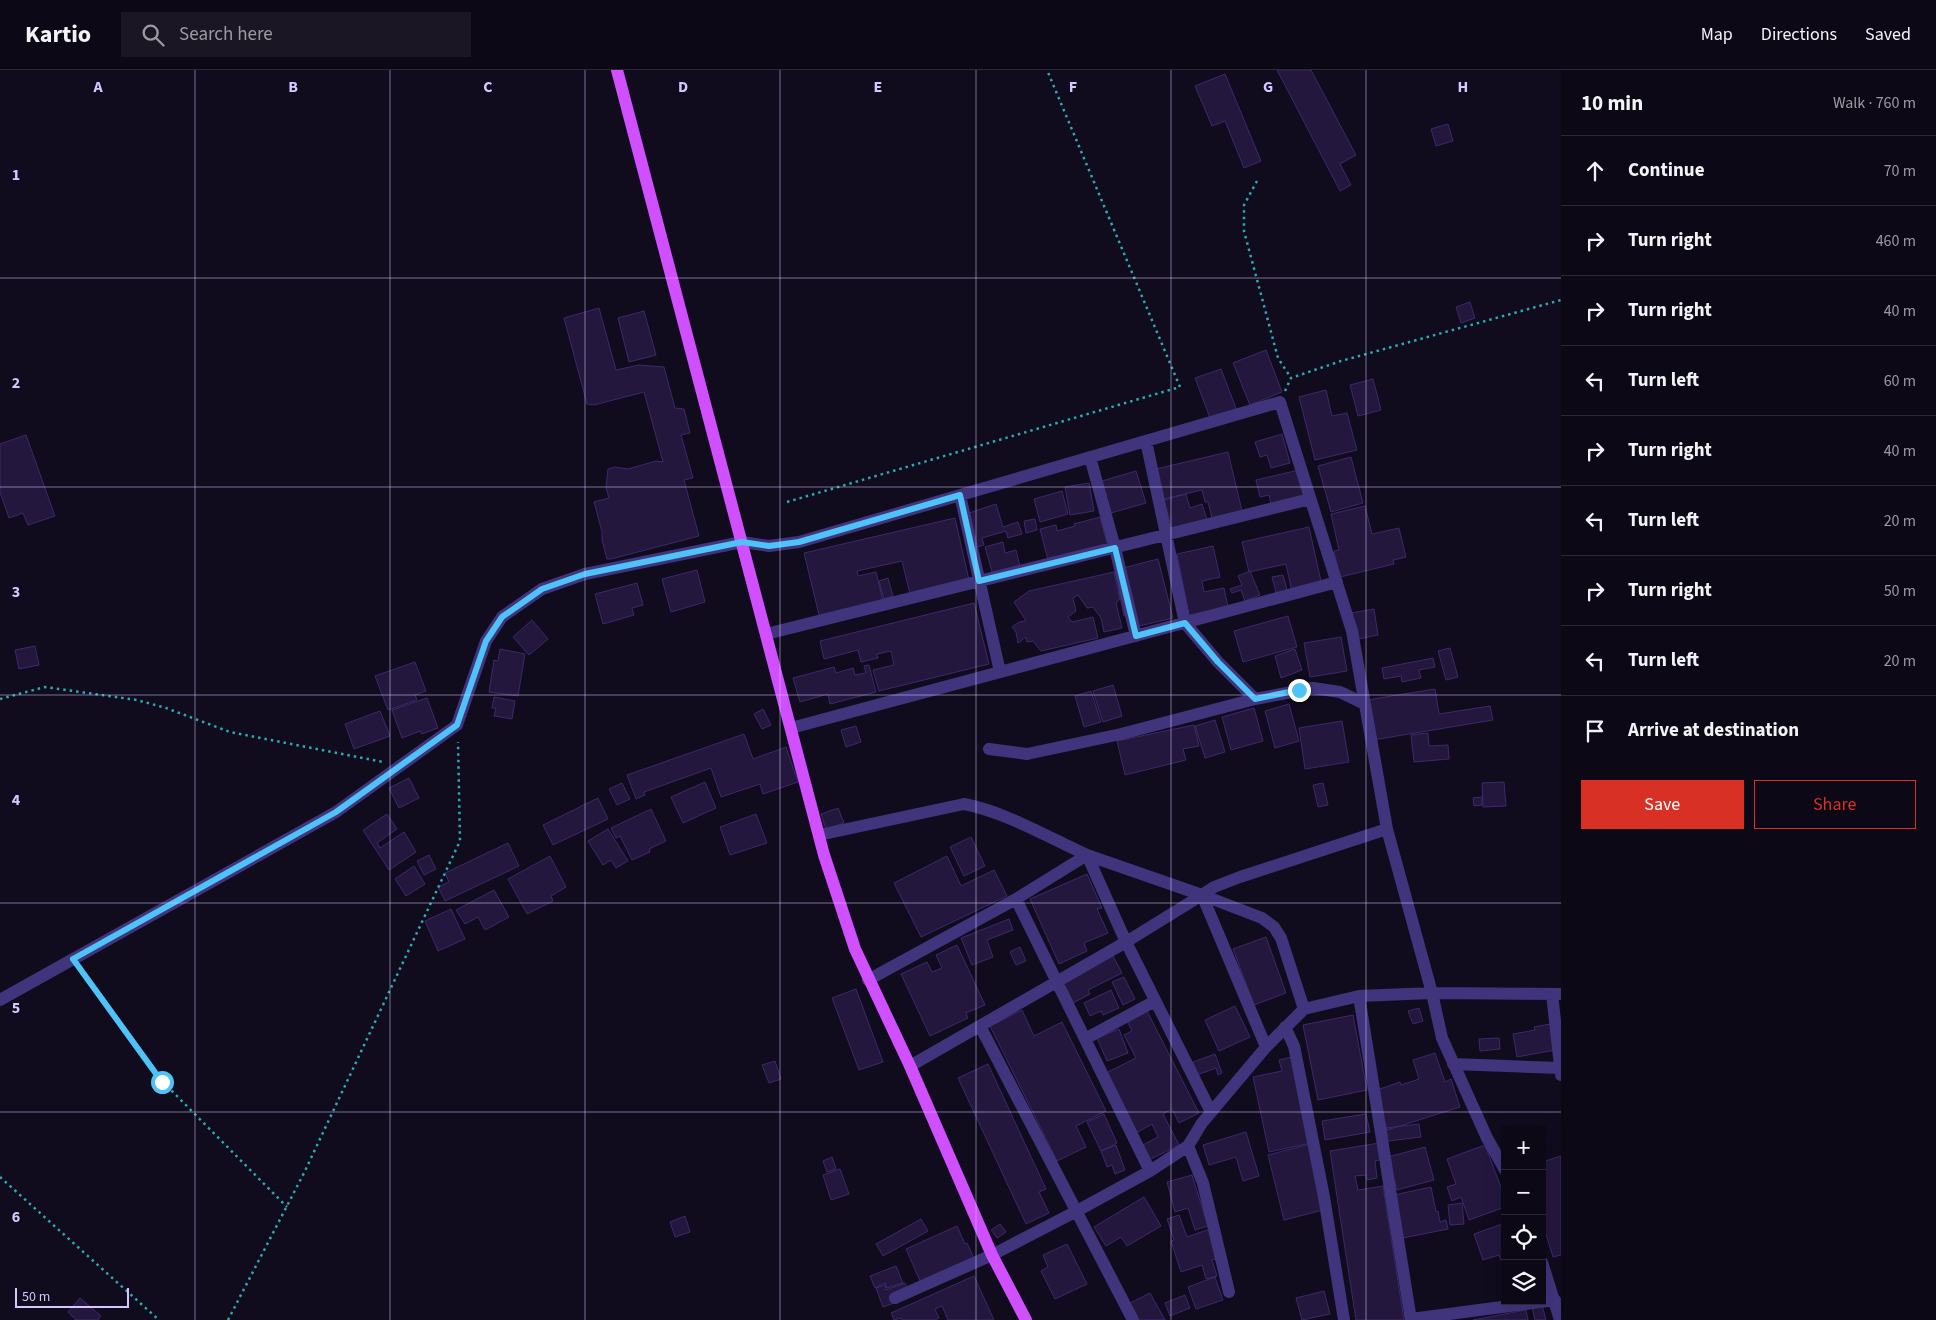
<!DOCTYPE html>
<html lang="en">
<head>
<meta charset="utf-8">
<style>
	body { margin:0; font-family:"Source Sans 3",sans-serif; background:#1a1623; color:#f1f3f6 }
	.controls { position:absolute; right:15px; bottom:15px; display:grid; overflow:hidden; border-radius:0px; box-shadow:0 5px 20px #0002 }
	.controls button { width:45px; height:45px; display:grid; place-items:center; padding:0; border:0; border-bottom:1px solid #2c2935; background:#0c0816; color:#f1f3f6; font:25px sans-serif }
	.scale { position:absolute; left:15px; bottom:12px; width:114px; box-sizing:border-box; padding-left:5px; border:2px solid #d4c8ff; border-top:0; font-size:14px; line-height:18px; white-space:nowrap; color:#d4c8ff; -webkit-text-stroke:4px #100b1d; paint-order:stroke }
	.stop { position:absolute; width:15px; height:15px; margin:-11px; border:4px solid #4fc3f7; border-radius:50%; background:#fff }
	.stop.end { background:#4fc3f7; border-color:#fff; box-shadow:0 1px 5px #0008 }
	.list { margin:0; padding:0; list-style:none }
	h2 { display:flex; justify-content:space-between; align-items:center; height:65px; margin:0; padding:0 20px; font-size:21px }
	h2 small { font-size:16px; font-weight:400; color:#9a9aa1 }
	.list li { display:grid; grid-template-columns:32px 1fr auto; gap:15px; align-items:center; box-sizing:border-box; height:70px; padding:0 20px; border-top:1px solid #2c2935 }
	.list b { display:block; font-size:19px; white-space:nowrap }
	.list em { font-size:16px; font-style:normal; color:#9a9aa1 }
	.actions { display:flex; gap:10px; padding:15px 20px }
	.actions a { flex:1; padding:11px 0; border:1px solid #d93025; border-radius:0px; text-align:center; font-size:18px; color:#d93025 }
	.actions .main { background:#d93025; color:#fff }
	.icon { flex:none; width:28px; height:28px; fill:none; stroke:currentColor; stroke-width:2; stroke-linecap:round; stroke-linejoin:round }
	.map { position:relative; flex:none; width:1561px; height:1250px; overflow:hidden }
	header { display:flex; align-items:center; gap:30px; box-sizing:border-box; height:70px; padding:0 25px; background:#0c0816; border-bottom:1px solid #2c2935 }
	header strong { font-size:24px }
	nav { display:flex; gap:28px; margin-inline-start:auto; font-size:18px }
	.search { width:350px; height:45px; background:#1a1623; display:flex; align-items:center; gap:12px; box-sizing:border-box; padding:0 18px; border-radius:0px; color:#9a9aa1; font-size:19px }
	main { display:flex }
	aside { flex:1; background:#0c0816 }
	.map>svg:first-child { display:block }
</style>
</head>
<body>
<header>
<strong>Kartio</strong>
<div class="search"><svg class="icon" aria-label="search" viewBox="0 0 24 24"><circle cx="10" cy="10" r="6"/><path d="M15 15l6 6"/></svg>Search here</div>
<nav><a>Map</a><a>Directions</a><a>Saved</a></nav>
</header>
<main>
<div class="map">
<svg width="1561" height="1250" viewBox="0 0 1561 1250">
	<rect width="100%" height="100%" fill="#100b1d"/>
	<path fill="#23173e" stroke="#3d296b" d="M1277,0H1311L1356,85L1340,94L1351,115L1340,121Z
		M1225,4L1261,91L1244,98L1225,51L1212,56L1195,16Z
		M1448,54L1453,71L1436,76L1431,59Z
		M1470,232L1475,248L1461,253L1456,237Z
		M599,238L616,300L639,295L664,297L675,338L684,339L690,363L681,365L693,408L684,410L699,466L611,489H607L602,470V462L594,432L609,428L606,418L608,399L615,397L628,399L656,391L663,392L644,322L594,335L587,334L564,248Z
		M644,241L656,285L629,292L618,248Z
		M1266,280L1282,322L1250,335L1233,293Z
		M1221,299L1239,346L1213,356L1195,308Z
		M1373,309L1381,340L1358,346L1350,315Z
		M1326,320L1332,346L1347,343L1357,380L1315,390L1299,327Z
		M1282,364L1290,393L1271,398L1267,385L1260,387L1255,372Z
		M26,365L55,446L28,455L23,443L9,448L0,422V374Z
		M1228,382L1242,441L1212,448L1208,432H1205L1202,420L1163,429L1156,399Z
		M1351,387L1363,433L1331,442L1318,396Z
		M1299,400L1307,435L1273,443L1269,425L1260,427L1256,410Z
		M1136,401L1146,433L1111,443L1102,411Z
		M1089,413L1094,441L1070,445L1065,417Z
		M1062,421L1068,444L1040,452L1034,429Z
		M1186,424L1190,438L1202,434L1207,450L1172,460L1164,430Z
		M996,434L1003,457L1018,452L1022,464L1008,468L1006,461L982,468L984,475L977,477L966,444Z
		M1365,436L1372,464L1399,458L1406,487L1393,490L1394,494L1340,507L1334,481L1339,480L1331,444Z
		M1100,447L1108,477L1048,490L1040,459L1056,455L1057,461L1075,456L1074,454Z
		M955,448L969,510L910,524L902,491L857,501L858,506L876,502L883,531L820,549L804,483Z
		M1035,449L1037,460L1026,463L1024,451Z
		M1309,457L1322,516L1292,522L1286,494L1249,502L1242,472Z
		M1003,472L1005,483L1016,480L1020,497L993,505L985,477Z
		M1213,476L1220,507L1202,511L1204,522L1224,518L1228,537L1189,545L1177,484Z
		M1158,489L1173,548L1135,557L1131,544L1124,546L1119,522L1128,520L1123,498Z
		M697,500L705,532L671,542L662,509Z
		M1250,501L1260,525L1245,531L1241,520L1232,523L1230,519L1242,515L1238,506Z
		M1114,502L1120,529L1116,533L1122,558L1104,562L1101,548L1093,537L1087,538L1078,525L1073,528L1076,541L1068,547L1072,552L1093,547L1098,568L1041,581L1033,571L1027,572L1026,567L1018,573L1016,562L1012,557L1019,552L1026,551L1014,532L1029,521Z
		M1283,505L1288,523L1277,526L1272,507Z
		M888,508L893,526L884,529L879,511Z
		M637,513L643,535L632,538L634,545L603,554L595,524Z
		M974,533L989,594L879,621L873,600L894,595L891,581L877,584L878,588L861,592L858,580L824,589L820,571Z
		M1374,539L1378,565L1349,571L1345,544Z
		M1288,546L1297,577L1243,592L1234,561Z
		M532,550L548,569L529,585L513,567Z
		M1341,567L1347,601L1310,607L1304,573Z
		M35,576L39,595L19,599L15,580Z
		M1450,578L1458,607L1446,610L1438,581Z
		M500,579L525,584L518,626L489,622L494,590L498,591Z
		M1295,579L1302,600L1281,608L1275,586Z
		M1433,588L1435,597L1419,600L1421,608L1402,612L1401,606L1384,609L1382,598Z
		M415,592L426,621L415,625L417,630L388,640L375,606Z
		M869,595L876,622L830,634L828,624L800,632L793,608L834,597L836,603L853,598L855,605L866,603L864,596Z
		M1113,615L1122,646L1103,652L1093,621Z
		M1435,619L1439,644L1490,636L1493,650L1373,670L1367,630Z
		M1091,621L1101,652L1084,657L1075,626Z
		M494,627L515,631L512,649L494,646L496,638H492Z
		M427,628L438,658L422,664L420,661L402,668L392,640Z
		M1289,634L1299,671L1275,678L1265,641Z
		M1254,638L1263,671L1231,680L1222,647Z
		M763,639L771,655L762,659L754,644Z
		M380,641L390,666L354,679L345,654Z
		M1215,650L1225,682L1205,688L1195,656Z
		M1342,651L1349,692L1305,699L1299,658Z
		M1194,655L1199,676L1183,679L1186,690L1125,705L1117,671Z
		M856,656L861,672L846,677L841,660Z
		M1428,663L1429,676L1448,675L1449,689L1414,692L1411,665Z
		M744,664L753,689L786,677L798,712L763,724L760,714L721,727L711,698L644,722L645,725L636,729L627,705Z
		M409,708L419,728L399,738L389,718Z
		M705,712L716,738L683,753L671,727Z
		M1504,712L1506,736L1483,737L1482,713Z
		M622,713L630,729L617,735L609,719Z
		M1323,713L1328,735L1318,737L1313,715Z
		M1482,727V735L1474,736L1473,728Z
		M598,728L608,749L553,775L543,755Z
		M838,738L844,753L826,759L821,744Z
		M651,739L666,771L649,779L650,782L632,790L620,766L616,768L611,758Z
		M387,744L397,759L377,773L380,778L404,762L416,782L389,800L363,760Z
		M756,744L767,773L730,785L720,757Z
		M608,759L628,791L616,798L611,790L603,795L588,771Z
		M971,767L985,796L964,806L950,777Z
		M508,773L519,796L445,831L438,817L449,812L445,803Z
		M429,785L436,799L424,805L417,791Z
		M550,786L566,817L551,826L553,831L527,844L508,809Z
		M947,786L961,816L994,800L1007,826L921,867L894,813Z
		M414,796L425,814L406,826L395,809Z
		M1087,804L1102,838L1097,839L1108,863L1084,873L1087,881L1059,894L1030,829Z
		M494,820L509,847L485,860L478,847L465,854L456,840Z
		M451,839L465,869L438,881L425,851Z
		M1009,849L1013,860L987,870L993,887L972,895L961,868Z
		M1266,867L1286,923L1254,935L1233,879Z
		M957,875L985,935L966,943L968,948L930,966L901,904L927,892L932,902L942,898L936,885Z
		M1020,877L1026,891L1016,895L1010,882Z
		M1111,882L1122,903L1088,920L1090,924L1071,934L1061,913Z
		M1124,907L1135,929L1123,935L1112,912Z
		M856,919L883,992L859,1000L832,928Z
		M1111,920L1119,938L1103,945L1101,941L1090,946L1084,933Z
		M1235,936L1250,967L1219,981L1205,950Z
		M1419,938L1423,951L1413,954L1408,941Z
		M1146,939L1199,1043L1179,1053L1172,1039L1163,1044L1179,1075L1149,1090L1141,1076L1158,1067L1152,1054L1136,1063L1106,1003L1136,988L1124,965L1132,961L1126,949Z
		M1022,940L1034,966L1062,952L1106,1041L1076,1056L1086,1077L1057,1091L990,956Z
		M1353,945L1367,1020L1318,1030L1303,955Z
		M1550,954L1555,980L1517,987L1513,964L1535,960L1534,957Z
		M1119,959L1128,983L1107,991L1097,968Z
		M1499,968L1500,979L1480,981L1479,969Z
		M1435,983L1445,1012L1451,1009L1460,1037L1387,1060L1374,1021L1400,1012L1401,1015L1419,1009L1413,990Z
		M1215,984L1222,1003L1218,1005L1216,998L1197,1005L1193,992Z
		M1292,987L1311,1073L1269,1082L1253,1007L1282,1001L1279,990Z
		M775,991L781,1009L769,1013L762,995Z
		M988,994L1046,1119L1039,1122L1049,1143L1026,1154L958,1008Z
		M1104,1044L1117,1073L1101,1081L1087,1052Z
		M1366,1044L1370,1062L1325,1070L1322,1051Z
		M1419,1054L1421,1067L1388,1071L1386,1058Z
		M1246,1062L1259,1106L1243,1111L1236,1087L1209,1095L1203,1075Z
		M1379,1073L1382,1089L1375,1091L1377,1108L1367,1110L1366,1105L1355,1106L1358,1120L1383,1116L1404,1250H1356L1330,1081Z
		M1310,1074L1327,1139L1284,1150L1268,1085Z
		M1116,1075L1125,1100L1115,1104L1112,1095L1107,1097L1101,1081Z
		M1485,1075L1505,1128V1137L1469,1150L1461,1127L1452,1131L1447,1117L1456,1114L1447,1089Z
		M1425,1077L1434,1110L1397,1120L1388,1087Z
		M1561,1086V1185L1553,1187L1542,1151V1092Z
		M832,1087L836,1099L827,1102L823,1091Z
		M840,1099L849,1124L831,1130L823,1105Z
		M1192,1105L1208,1156L1195,1160L1188,1138L1175,1142L1167,1112Z
		M1431,1117L1436,1142L1438,1141L1440,1152L1446,1150L1448,1159L1403,1168L1394,1125Z
		M1144,1127L1161,1156L1127,1176L1121,1167L1106,1176L1094,1157Z
		M1462,1133L1464,1154L1450,1155L1448,1135Z
		M1179,1145L1187,1167L1213,1158L1222,1187L1212,1190L1217,1206L1206,1209L1202,1195L1181,1202L1171,1171L1174,1170L1167,1149Z
		M685,1146L690,1162L675,1167L670,1152Z
		M921,1149L928,1161L883,1186L876,1174Z
		M1505,1153V1200L1499,1185L1483,1190L1474,1164Z
		M1000,1154L1006,1162L997,1168L991,1160Z
		M957,1156L965,1174L967,1173L978,1197L924,1220L906,1179Z
		M1067,1174L1087,1214L1055,1229L1041,1201L1048,1197L1043,1185Z
		M896,1196L903,1213L887,1218L885,1213L875,1218L870,1206Z
		M974,1206L994,1250H948L942,1236L935,1239L939,1248L935,1250H902L901,1248L894,1250L891,1243Z
		M1215,1207L1223,1230L1196,1239L1188,1217Z
		M905,1213L911,1227L883,1237L876,1218L885,1215L886,1220Z
		M1324,1221L1330,1244L1302,1250L1296,1228Z
		M1150,1223L1165,1250H1134L1126,1235Z
		M1185,1225L1190,1238L1170,1246L1165,1233Z
		M80,1228L101,1246L98,1250H76L68,1242Z
		M1542,1235L1546,1250H1535L1532,1238Z
		M1526,1240L1528,1250H1473Z"/>
	<g fill="none" stroke-linecap="round" stroke-linejoin="round">
		<path stroke="#2baab0" stroke-width="2.5" stroke-dasharray="2.5 4" stroke-linecap="butt" d="M1257,111L1244,135V161L1278,288L1291,308
			M1285,321L1291,308L1341,291L1561,230
			M787,432L1180,317L1047,0
			M0,629L45,617L137,630L166,638L230,662L383,692
			M82,901L163,1012L287,1137
			M0,1107L159,1250
			M228,1250L304,1103L460,771L458,672"/>
		<path stroke="#40357d" stroke-width="12" d="M1146,371L1185,553L1218,592L1255,629
			M1090,387L1115,478L1136,566
			M960,425L1000,602
			M766,564L1310,429
			M791,658L1337,512
			M989,679L1027,684L1121,664L1255,629L1313,618L1340,622L1365,634
			M819,765L964,734C1003,741 1050,768 1087,785L1126,872L1211,1042
			M1202,825L1214,817L1240,807L1387,759
			M1016,829L1150,1101
			M868,910L1016,829L1087,785L1202,825L1262,848L1274,857L1281,868L1304,939
			M1552,924L1561,1005
			M1359,926L1411,1250
			M0,930L336,742L457,655L486,571L502,547L542,519L585,504L742,472L769,476L799,472L1280,332L1352,561L1387,759L1432,923L1442,968L1487,1068L1505,1100
			M980,956L1133,1250
			M1285,957L1294,976L1324,1127L1344,1250
			M1085,969L1155,931
			M1453,994L1561,998
			M910,996L1126,872L1202,825L1266,977
			M1188,1076L1203,1113L1229,1222
			M1542,1192L1560,1250
			M895,1228L992,1185L1075,1142L1150,1101L1188,1076L1202,1053L1266,977L1304,939L1359,926L1432,923L1561,924
			M1411,1249L1555,1230"/>
		<path stroke="#d04fff" stroke-width="12" d="M617,0L824,785L855,879L910,996L992,1185L1026,1250"/>
	</g>
	<g fill="none" stroke-linecap="round" stroke-linejoin="round">
		<path stroke="#4fc3f7" stroke-width="6" d="M162,1012L73,889L336,742L457,655L486,571L502,547L542,519L585,504L742,472L769,476L799,472L960,425L979,511L1115,478L1136,566L1185,553L1218,592L1255,629L1299,620"/>
	</g>
	<path fill="none" stroke="#d4c8ff" stroke-width="1" stroke-opacity="0.55" d="M195,0V1250M390,0V1250M585,0V1250M780,0V1250M976,0V1250M1171,0V1250M1366,0V1250M0,208H1561M0,417H1561M0,625H1561M0,833H1561M0,1042H1561"/>
	<g font-size="16" text-anchor="middle" font-weight="bold" fill="#d4c8ff" stroke="#100b1d" stroke-width="5" stroke-linejoin="round" paint-order="stroke">
		<text x="98" y="22">A</text>
		<text x="293" y="22">B</text>
		<text x="488" y="22">C</text>
		<text x="683" y="22">D</text>
		<text x="878" y="22">E</text>
		<text x="1073" y="22">F</text>
		<text x="1268" y="22">G</text>
		<text x="1463" y="22">H</text>
		<text x="16" y="110">1</text>
		<text x="16" y="318">2</text>
		<text x="16" y="527">3</text>
		<text x="16" y="735">4</text>
		<text x="16" y="943">5</text>
		<text x="16" y="1152">6</text>
	</g>
</svg>
<div class="controls">
<button>+</button>
<button>−</button>
<button><svg class="icon" aria-label="locate" viewBox="0 0 24 24"><circle cx="12" cy="12" r="6"/><path d="M12 2v4M12 18v4M2 12h4M18 12h4"/></svg></button>
<button><svg class="icon" aria-label="layers" viewBox="0 0 24 24"><path d="M12 4l9 5-9 5-9-5zM3 14l9 5 9-5"/></svg></button>
</div>
<div class="scale">50 m</div>
<div class="stop" style="left:162px;top:1012px"></div>
<div class="stop end" style="left:1299px;top:620px"></div>
</div>
<aside>
<h2>10 min<small>Walk · 760 m</small></h2>
<ul class="list">
<li><svg class="icon" aria-label="ahead" viewBox="0 0 24 24"><path d="M12 20V5M6 11l6-6 6 6"/></svg><div><b>Continue</b></div><em>70 m</em></li>
<li><svg class="icon" aria-label="right" viewBox="0 0 24 24"><path d="M7 20v-9h11M14 6l5 5-5 5"/></svg><div><b>Turn right</b></div><em>460 m</em></li>
<li><svg class="icon" aria-label="right" viewBox="0 0 24 24"><path d="M7 20v-9h11M14 6l5 5-5 5"/></svg><div><b>Turn right</b></div><em>40 m</em></li>
<li><svg class="icon" aria-label="left" viewBox="0 0 24 24"><path d="M17 20v-9H6M10 6l-5 5 5 5"/></svg><div><b>Turn left</b></div><em>60 m</em></li>
<li><svg class="icon" aria-label="right" viewBox="0 0 24 24"><path d="M7 20v-9h11M14 6l5 5-5 5"/></svg><div><b>Turn right</b></div><em>40 m</em></li>
<li><svg class="icon" aria-label="left" viewBox="0 0 24 24"><path d="M17 20v-9H6M10 6l-5 5 5 5"/></svg><div><b>Turn left</b></div><em>20 m</em></li>
<li><svg class="icon" aria-label="right" viewBox="0 0 24 24"><path d="M7 20v-9h11M14 6l5 5-5 5"/></svg><div><b>Turn right</b></div><em>50 m</em></li>
<li><svg class="icon" aria-label="left" viewBox="0 0 24 24"><path d="M17 20v-9H6M10 6l-5 5 5 5"/></svg><div><b>Turn left</b></div><em>20 m</em></li>
<li><svg class="icon" aria-label="arrive" viewBox="0 0 24 24"><path d="M6 21V4h12l-3 4 3 4H6"/></svg><div><b>Arrive at destination</b></div></li>
</ul>
<div class="actions"><a class="main">Save</a><a>Share</a></div>
</aside>
</main>
</body>
</html>
